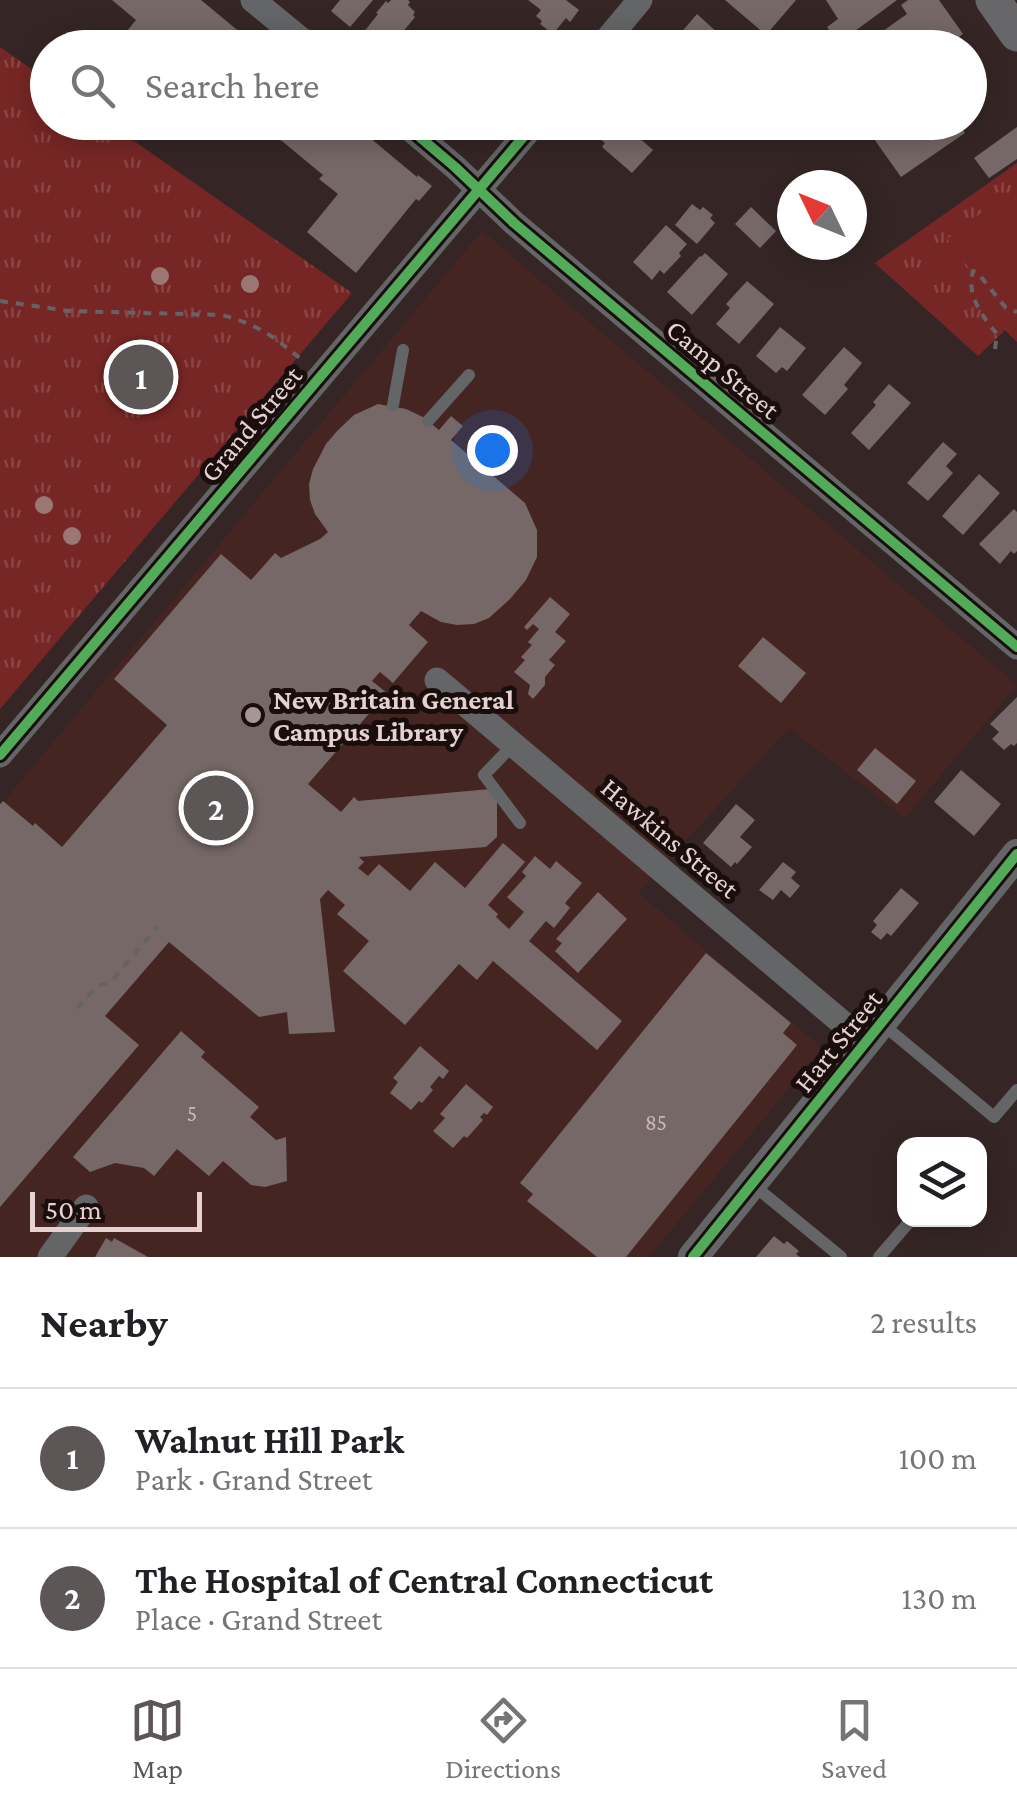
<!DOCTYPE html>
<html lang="en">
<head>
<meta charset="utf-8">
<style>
	body { margin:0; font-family:"Crimson Pro",serif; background:#f2f2f2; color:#202124 }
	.controls { position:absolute; right:30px; bottom:30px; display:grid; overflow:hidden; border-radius:20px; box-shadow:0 5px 25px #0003 }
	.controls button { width:90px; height:90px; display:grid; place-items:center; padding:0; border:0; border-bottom:2px solid #e0e0e0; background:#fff; color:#202124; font:50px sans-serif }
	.compass { position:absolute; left:777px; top:170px; width:90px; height:90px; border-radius:50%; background:#fff; box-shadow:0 5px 25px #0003; rotate:313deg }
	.scale { position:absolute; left:30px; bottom:25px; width:172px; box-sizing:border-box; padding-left:10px; border:5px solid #e5d2d0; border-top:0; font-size:28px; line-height:35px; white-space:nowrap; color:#e5d2d0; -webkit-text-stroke:8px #1a0e0d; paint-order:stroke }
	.you { position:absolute; left:492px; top:450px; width:35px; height:35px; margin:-25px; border:8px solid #fff; border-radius:50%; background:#1a73e8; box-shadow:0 0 0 15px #1a73e833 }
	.badge { display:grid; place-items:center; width:65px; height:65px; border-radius:50%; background:#5d5656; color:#fff; font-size:32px; font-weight:700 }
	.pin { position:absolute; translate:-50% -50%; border:5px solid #fff; box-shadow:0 2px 10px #0006 }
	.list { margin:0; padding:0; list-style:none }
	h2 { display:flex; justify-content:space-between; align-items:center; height:130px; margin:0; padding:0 40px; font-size:42px }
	h2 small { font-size:32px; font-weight:400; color:#757577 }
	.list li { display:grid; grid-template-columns:65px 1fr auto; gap:30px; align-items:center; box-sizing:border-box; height:140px; padding:0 40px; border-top:2px solid #e0e0e0 }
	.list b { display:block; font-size:38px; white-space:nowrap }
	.list p { margin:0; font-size:32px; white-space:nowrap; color:#757577 }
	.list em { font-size:32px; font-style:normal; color:#757577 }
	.icon { flex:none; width:55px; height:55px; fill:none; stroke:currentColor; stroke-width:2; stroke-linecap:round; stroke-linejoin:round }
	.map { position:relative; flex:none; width:1017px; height:1257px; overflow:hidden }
	.search { position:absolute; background:#fff; box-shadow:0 5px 25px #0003; left:30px; right:30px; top:30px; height:110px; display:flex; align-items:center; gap:25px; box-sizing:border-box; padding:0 35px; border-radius:55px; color:#757577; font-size:38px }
	.sheet { height:410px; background:#fff }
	nav { display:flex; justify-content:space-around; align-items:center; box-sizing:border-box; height:140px; border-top:2px solid #e0e0e0; background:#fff; font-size:28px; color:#757577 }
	nav a { display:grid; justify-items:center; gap:5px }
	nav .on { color:#5d5656 }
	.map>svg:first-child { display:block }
</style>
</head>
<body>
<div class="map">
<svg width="1017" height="1257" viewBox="0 0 1017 1257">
	<defs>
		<pattern id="park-tufts" width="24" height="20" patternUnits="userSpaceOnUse" patternTransform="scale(2.5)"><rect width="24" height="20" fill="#762725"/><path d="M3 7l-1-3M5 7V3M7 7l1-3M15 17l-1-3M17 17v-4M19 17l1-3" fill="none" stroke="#894544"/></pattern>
	</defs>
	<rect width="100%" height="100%" fill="#352625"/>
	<path fill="#452522" d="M482,231L1017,685L905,818L789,728L638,893L822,1048L649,1257H0V806Z"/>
	<path fill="url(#park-tufts)" d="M0,47L47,80L48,122L108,123L352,293L0,709Z
		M1017,163V342L1005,330L978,356L875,263Z"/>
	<path fill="#762725" d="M998,200L1017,224V315L1009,321L947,239Z"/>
	<path fill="#756867" d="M112,0H201L259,48H113L136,20Z
		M340,0H373L350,27L331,11Z
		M391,0H408L410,2L408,5L415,12L413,15L415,17L390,48H356L350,43L357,34L360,37L378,14L376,13L386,1L388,3Z
		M528,0H566L579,10L570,22L566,18L553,34L540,24L542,21L536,16L541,10Z
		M725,0H796L766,35Z
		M826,0H897L851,34L849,32L837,41L827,27L838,19Z
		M908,0H939L963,34L944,48H859L907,14L901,5Z
		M697,14L720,35L717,39L727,48H693L679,35Z
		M259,122H351L417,177L418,175L432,186L419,201L416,199L356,273L307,232L338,194L319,179L323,175Z
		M605,122H635L643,129L637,136L653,150L632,173L602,147L605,143L594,134Z
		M867,122H957L965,133L901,177L864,125Z
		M1017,127V159L989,178L974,158Z
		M692,204L700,210L703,207L713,215L710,218L715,223L697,244L675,225Z
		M751,207L776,231L760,248L735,224Z
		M666,225L687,244L679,253L681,256L664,274L660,270L652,280L633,262Z
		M705,253L728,274L692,315L667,292L700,256L701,257Z
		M747,281L774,304L739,344L716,324L730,308L726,304Z
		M780,327L806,348L787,371L782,367L776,373L756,356Z
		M844,347L862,363L844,385L848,389L825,415L802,395Z
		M889,384L911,403L869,450L851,433L876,405L873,402Z
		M378,404L406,409L423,417L439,430L451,416L463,426L451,440L525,503L537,530V557L526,580L510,599L489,618L474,624L457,625L441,622L421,611L409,625L428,642L393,683L380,672L372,681L387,693L308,784L341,812L354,797L358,801L490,789L497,795V837L486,847L359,857L364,862L358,868L368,876L379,864L410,891L435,862L465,888L503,843L525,862L488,905L498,914L496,917L509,929L524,912L507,897L526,876L522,872L535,856L550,869L556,861L582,883L565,903L570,908L554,928L546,921L529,941L622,1021L597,1050L493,961L477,980L459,964L405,1025L343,971L369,941L337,914L345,905L328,890L320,899L335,1032L289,1034L287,1012L259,1017L169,942L105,1016L139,1045L0,1207V804L3,801L33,826L35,823L62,847L167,725L114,679L221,554L251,580L275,553L281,558L320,539L328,532L315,514L310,500L309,484L313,469L326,444L338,430L354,415Z
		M943,442L957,454L946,466L953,473L928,501L907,483Z
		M979,474L1000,493L963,535L942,516Z
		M1014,509L1017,512V551L1014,554L1011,551L1000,564L979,544Z
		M550,597L570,614L555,632L566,641L549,660L555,665L545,677V685L533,699L528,694L530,685L514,672L525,660L521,657L532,645L528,642L539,629L533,624L527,630L524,627Z
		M763,637L806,673L781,703L738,666Z
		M1017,697V743L1014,746L1011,744L1004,750L992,739L999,732L990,724Z
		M875,748L916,781L897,804L857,770Z
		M961,770L1001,804L974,836L934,802Z
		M736,804L755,820L740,837L752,847L737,864L735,862L731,867L703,843Z
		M783,862L796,872L791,878L800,886L790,898L781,890L773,900L759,890Z
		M901,888L919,903L891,936L887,933L881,940L871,932L877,925L873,921Z
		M598,892L627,919L578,973L555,951L562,943L556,939Z
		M706,953L791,1023L783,1033L797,1045L626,1257H597L527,1201L533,1194L520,1183Z
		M181,1031L205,1052L201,1057L259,1107L250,1117L276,1140L286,1137L287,1181L265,1187L251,1185L223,1161L209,1176L177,1149L154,1176L144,1168L115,1163L90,1172L73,1157Z
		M420,1046L449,1071L443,1079L439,1076L430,1087L433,1090L422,1103L419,1101L411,1110L390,1093L398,1082L393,1078Z
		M466,1084L493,1107L487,1115L484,1113L480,1117L483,1120L467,1138L464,1136L453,1148L433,1131L445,1118L440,1114Z
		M774,1236L784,1244L787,1241L799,1251L796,1254L800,1257H756Z
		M106,1238L112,1242L114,1238L148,1257H95Z"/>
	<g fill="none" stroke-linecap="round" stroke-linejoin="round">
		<path stroke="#666364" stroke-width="4" stroke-dasharray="8 8" stroke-linecap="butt" d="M0,301L69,311L222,315C259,325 273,336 302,360
			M995,349L997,334C982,316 966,295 973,271L977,272L1006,308L1017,312
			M77,1008L97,986L111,982L157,927"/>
		<path stroke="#646567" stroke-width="12" d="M393,405L403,350
			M428,421L469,375
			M513,745L484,775L520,823
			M881,1023L994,1117L1017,1090
			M752,1184L841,1257
			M879,1257L911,1220"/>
		<path stroke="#646567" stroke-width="25" d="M253,0L311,48
			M600,48L640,0
			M402,122L455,167L514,223L1017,647
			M437,680L865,1042
			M0,755L536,122
			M50,1257L86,1207"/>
		<path stroke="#646567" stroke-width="30" d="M693,1257L1017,854"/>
		<path stroke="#67676a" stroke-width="35" d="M993,0L1017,34"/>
		<g stroke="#1a0e0d" stroke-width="16">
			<path id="cycleway" d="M402,122L455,167L514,223L1017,647
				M0,755L536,122
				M693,1257L1017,854"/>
		</g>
		<use href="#cycleway" stroke="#51ab58" stroke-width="10"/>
	</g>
	<g fill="#9b7774">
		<circle cx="160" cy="276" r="9"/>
		<circle cx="250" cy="284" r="9"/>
		<circle cx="44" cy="505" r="9"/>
		<circle cx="72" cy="536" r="9"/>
	</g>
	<circle fill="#a79694" stroke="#1a0e0d" stroke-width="4" cx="253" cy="715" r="10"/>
	<g text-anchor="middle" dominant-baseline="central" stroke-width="10" stroke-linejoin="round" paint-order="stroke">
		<g font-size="22" fill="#c9b8b6">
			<text x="192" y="1113">5</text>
			<text x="656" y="1122">85</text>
		</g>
		<g font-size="28" fill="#e5d2d0" stroke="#1a0e0d">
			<text transform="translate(723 369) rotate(40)">Camp Street</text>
			<text transform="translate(251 424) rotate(-50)">Grand Street</text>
			<text transform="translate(670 838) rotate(40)">Hawkins Street</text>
			<text transform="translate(838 1041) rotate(-51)">Hart Street</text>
		</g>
		<g font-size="28" font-weight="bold" fill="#e5d2d0" stroke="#1a0e0d" text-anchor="start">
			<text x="273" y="699">New Britain General<tspan x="273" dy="32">Campus Library</tspan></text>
		</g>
	</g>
</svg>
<div class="controls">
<button><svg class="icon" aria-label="layers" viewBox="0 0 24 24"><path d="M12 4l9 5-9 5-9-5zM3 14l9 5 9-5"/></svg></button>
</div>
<svg class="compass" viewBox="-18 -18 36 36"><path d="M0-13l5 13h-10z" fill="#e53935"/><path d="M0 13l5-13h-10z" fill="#757577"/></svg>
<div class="scale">50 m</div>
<div class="you"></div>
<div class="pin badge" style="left:141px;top:377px">1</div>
<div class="pin badge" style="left:216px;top:808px">2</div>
<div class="search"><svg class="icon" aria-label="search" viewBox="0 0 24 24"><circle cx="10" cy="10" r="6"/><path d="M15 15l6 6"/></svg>Search here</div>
</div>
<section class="sheet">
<h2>Nearby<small>2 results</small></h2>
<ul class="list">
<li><span class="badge">1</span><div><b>Walnut Hill Park</b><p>Park · Grand Street</p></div><em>100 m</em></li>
<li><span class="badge">2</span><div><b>The Hospital of Central Connecticut</b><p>Place · Grand Street</p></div><em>130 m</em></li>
</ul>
</section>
<nav>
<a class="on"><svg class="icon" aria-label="map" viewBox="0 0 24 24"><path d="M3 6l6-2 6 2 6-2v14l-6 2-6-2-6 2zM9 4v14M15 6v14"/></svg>Map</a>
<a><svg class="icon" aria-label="directions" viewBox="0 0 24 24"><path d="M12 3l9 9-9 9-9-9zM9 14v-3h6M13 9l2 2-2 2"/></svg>Directions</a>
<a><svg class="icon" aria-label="saved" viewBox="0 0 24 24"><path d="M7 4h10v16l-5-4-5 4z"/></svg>Saved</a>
</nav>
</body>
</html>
